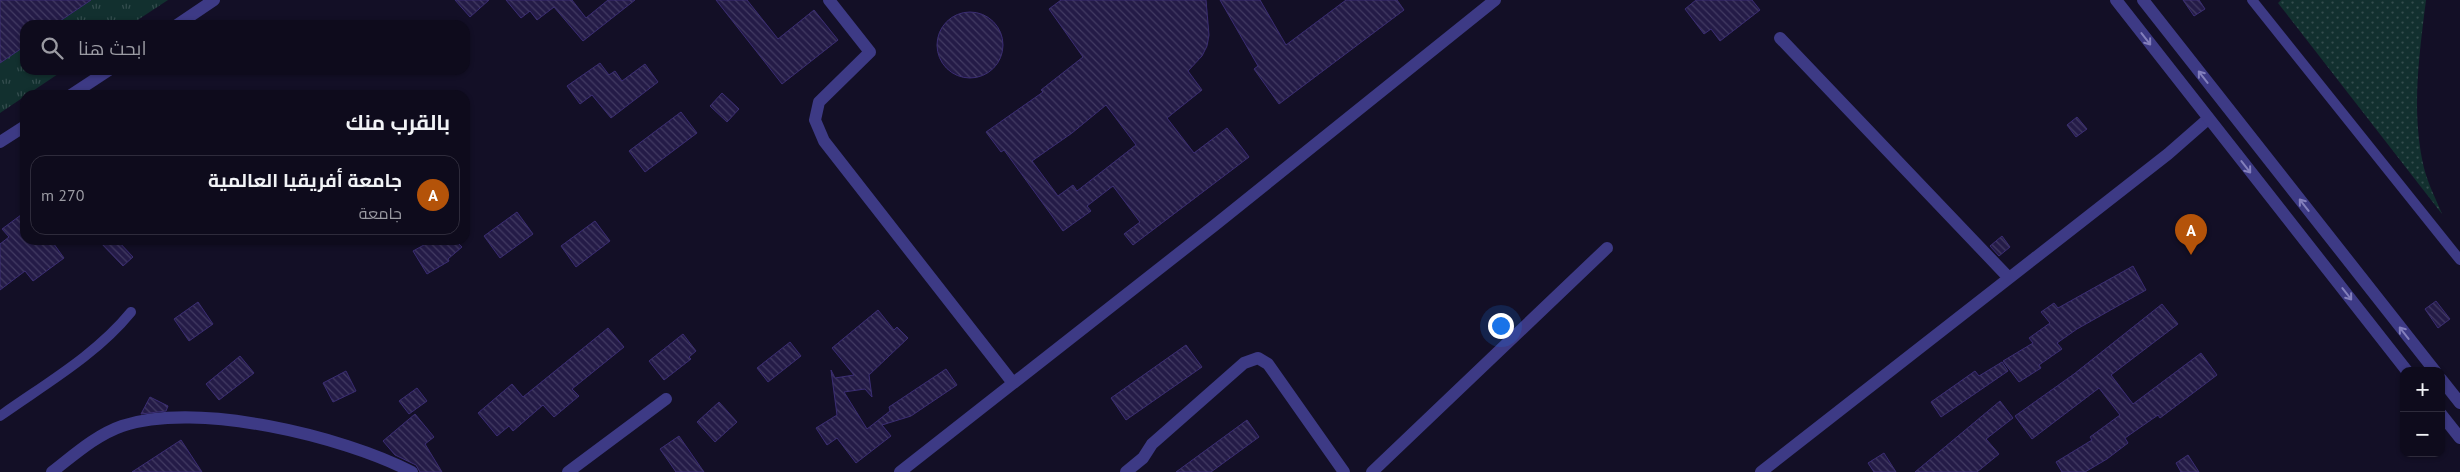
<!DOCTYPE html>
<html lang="ar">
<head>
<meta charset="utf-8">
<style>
	body { margin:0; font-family:"PT Sans",Cairo,sans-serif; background:#171425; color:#f1f3f6; direction:rtl }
	.controls { position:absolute; right:15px; bottom:15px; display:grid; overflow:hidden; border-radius:10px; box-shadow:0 1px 4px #0004 }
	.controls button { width:45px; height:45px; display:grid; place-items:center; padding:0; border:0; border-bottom:1px solid #2e2b3b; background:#0e0b1c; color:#f1f3f6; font:25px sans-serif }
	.you { position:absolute; left:1500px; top:325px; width:18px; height:18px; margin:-12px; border:4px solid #fff; border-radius:50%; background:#1a73e8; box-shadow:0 0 0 8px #1a73e833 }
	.badge { display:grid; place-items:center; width:32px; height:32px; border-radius:50%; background:#b45309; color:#fff; font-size:16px; font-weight:700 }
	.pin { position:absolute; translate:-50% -41px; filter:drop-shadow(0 1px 2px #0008) }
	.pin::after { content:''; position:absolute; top:26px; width:18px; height:15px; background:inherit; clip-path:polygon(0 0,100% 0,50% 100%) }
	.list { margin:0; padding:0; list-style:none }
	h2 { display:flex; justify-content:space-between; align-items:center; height:65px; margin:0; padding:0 20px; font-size:21px }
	h2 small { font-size:16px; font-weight:400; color:#9b9ba3 }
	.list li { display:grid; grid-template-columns:32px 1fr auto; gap:15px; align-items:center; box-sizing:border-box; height:80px; margin:0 10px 10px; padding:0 10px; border:1px solid #2e2b3b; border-radius:15px }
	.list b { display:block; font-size:19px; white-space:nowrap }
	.list p { margin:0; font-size:16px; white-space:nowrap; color:#9b9ba3 }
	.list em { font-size:16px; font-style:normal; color:#9b9ba3 }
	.icon { flex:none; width:28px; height:28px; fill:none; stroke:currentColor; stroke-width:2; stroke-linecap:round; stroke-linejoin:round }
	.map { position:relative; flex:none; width:2460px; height:472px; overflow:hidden; direction:ltr }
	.search { position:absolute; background:#0e0b1c; box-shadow:0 1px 4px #0004; left:20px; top:20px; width:450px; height:55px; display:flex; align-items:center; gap:12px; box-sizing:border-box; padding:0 18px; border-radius:15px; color:#9b9ba3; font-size:19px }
	.panel { position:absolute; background:#0e0b1c; box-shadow:0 1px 4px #0004; left:20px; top:90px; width:450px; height:155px; border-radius:15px; direction:rtl }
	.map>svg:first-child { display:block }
</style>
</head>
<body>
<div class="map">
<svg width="2460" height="472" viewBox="0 0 2460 472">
	<defs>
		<pattern id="grass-dots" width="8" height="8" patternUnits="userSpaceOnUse" patternTransform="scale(1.25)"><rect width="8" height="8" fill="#12302f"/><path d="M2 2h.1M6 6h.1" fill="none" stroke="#344d4e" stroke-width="1.8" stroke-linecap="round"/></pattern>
		<pattern id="park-tufts" width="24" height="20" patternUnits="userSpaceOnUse" patternTransform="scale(1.25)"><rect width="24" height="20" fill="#12302f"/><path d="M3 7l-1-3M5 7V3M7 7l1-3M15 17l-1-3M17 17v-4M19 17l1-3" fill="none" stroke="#344d4e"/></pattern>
		<pattern id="building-back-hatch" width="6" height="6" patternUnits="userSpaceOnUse" patternTransform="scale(1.25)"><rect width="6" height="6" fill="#241b47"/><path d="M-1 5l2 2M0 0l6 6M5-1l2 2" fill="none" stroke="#433b63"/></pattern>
	</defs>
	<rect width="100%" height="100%" fill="#130f26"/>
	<path fill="url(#grass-dots)" d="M2281,0H2426C2419,56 2411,113 2424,168C2428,184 2436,199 2442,214L2278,3Z"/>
	<path fill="url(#park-tufts)" d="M0,0H168L130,25H25V70H64L0,113Z"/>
	<path fill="url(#building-back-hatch)" stroke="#3b2d73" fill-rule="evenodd" d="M0,0H91L54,25H25V46L0,63Z
		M455,0H489L470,17Z
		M506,0H572L586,18L608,0H635L583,41L554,7L537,20L530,11L521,18Z
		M716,0H747L778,39L814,10L838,40L782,84Z
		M1061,0H1206L1209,35L1207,46L1202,56L1188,71L1202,90L1167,118L1194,153L1227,128L1249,157L1133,245L1124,234L1140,222L1113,186L1087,206L1091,211L1063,231L1004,150L1001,152L986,132L1043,92L1041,90L1083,57L1049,9ZM1106,105L1136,145L1077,191L1073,185L1058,196L1032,161L1072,133Z
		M1220,0H1260L1286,45L1346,0H1397L1404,10L1279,104L1254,69L1258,66Z
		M1696,0H1752L1760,10L1720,41L1711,29L1704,34L1685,9Z
		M2183,0H2199L2205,9L2194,16Z
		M937 45a33 33 0 1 1 66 0a33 33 0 1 1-66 0Z
		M600,63L609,75L615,71L622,81L645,64L658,82L611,118L592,95L580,104L567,86Z
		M722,93L739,109L727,122L710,106Z
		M681,112L697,133L645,172L629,151Z
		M2077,117L2087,129L2076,137L2067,125Z
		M25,212V240H51L64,258L33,281L25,271L0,290V244L9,237L2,229Z
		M517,212L533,234L500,258L484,236Z
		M595,221L610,241L576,267L561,246Z
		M2002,236L2010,247L1999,256L1990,246Z
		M98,240H117L133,257L123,266Z
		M433,240H455L462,247L448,259L449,261L427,274L413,251Z
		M2133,266L2146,290L2077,329L2057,343L2062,349L2039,365L2041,368L2019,382L2003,361L2033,343L2029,338L2050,323L2041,312L2054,303L2058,308Z
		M2436,301L2450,319L2438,328L2425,309Z
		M198,302L213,324L189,341L174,319Z
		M2162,304L2178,324L2111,375L2133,404L2201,353L2217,375L2160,418L2158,415L2125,438L2128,443L2107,459L2085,472H2062L2056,462L2092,440L2090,437L2120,415L2099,388L2032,439L2015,416L2074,374Z
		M878,310L894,330L897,327L908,338L869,375L872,397L865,389L844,392L867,429L890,411L889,407L946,369L957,385L911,416L882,425L891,436L856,463L837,438L827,445L816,428L837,415L831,370L835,378L854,375L832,348Z
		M608,328L624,347L572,389L579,396L554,417L543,405L513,431L509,426L497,436L478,413L512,384L523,397Z
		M683,334L696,351L689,357L691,359L664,380L649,361Z
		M790,342L801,356L768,382L757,368Z
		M1186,345L1202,367L1126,420L1111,398Z
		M240,356L254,373L219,400L206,384Z
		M2002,362L2008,371L1941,417L1931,402L1975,371L1979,376Z
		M346,371L356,391L333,402L323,383Z
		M417,388L427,401L409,414L399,401Z
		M150,397L168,406L166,411L141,414Z
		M2000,401L2013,418L1986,439L1999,454L1977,472H1915Z
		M719,402L737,422L715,442L697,422Z
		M415,414L434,437L425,444L442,472H420L416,465L395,455L383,441Z
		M1247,420L1259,437L1211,472H1176Z
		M679,436L704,472H676L660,449Z
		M181,440L202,472H132Z
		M1884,453L1896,472H1874L1868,463Z
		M2188,455L2199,472H2181L2176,463Z"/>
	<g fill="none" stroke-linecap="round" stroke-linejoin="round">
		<path stroke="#3d3a85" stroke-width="10" d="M2252,0L2460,260
			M0,416C45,384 96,355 131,312"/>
		<path stroke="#3d3a85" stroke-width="12" d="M829,0L870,52L819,102L815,120L824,141L1013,383
			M1780,38L2009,278
			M52,472C74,455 96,435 122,426C198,401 342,436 412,472
			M568,472L666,399
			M900,472L1215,225L1495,0
			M1126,472L1143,458L1152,444L1244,363L1258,358L1268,364L1344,472
			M1372,472L1607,248
			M1761,472L2168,154L2208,119"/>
		<path stroke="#3d3a85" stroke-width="12" d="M2116,0L2407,371
			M2143,0L2435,371
			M177,25L214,0
			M71,95L109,70
			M0,142L25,126
			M2441,379L2460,403
			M2441,414L2460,438"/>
	</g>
	<defs><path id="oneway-shaft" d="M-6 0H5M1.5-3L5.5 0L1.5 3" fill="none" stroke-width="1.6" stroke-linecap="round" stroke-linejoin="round" transform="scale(1.25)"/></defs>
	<g stroke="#837fbc">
		<use href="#oneway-shaft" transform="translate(2146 39) rotate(52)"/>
		<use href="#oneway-shaft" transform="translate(2203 77) rotate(-128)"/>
		<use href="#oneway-shaft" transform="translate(2246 167) rotate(52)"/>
		<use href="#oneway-shaft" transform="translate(2304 205) rotate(-128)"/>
		<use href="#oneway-shaft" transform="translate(2347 294) rotate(52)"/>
		<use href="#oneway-shaft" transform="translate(2404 333) rotate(-128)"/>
	</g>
</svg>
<div class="controls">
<button>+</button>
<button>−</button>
</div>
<div class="you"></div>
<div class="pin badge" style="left:2191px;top:255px">A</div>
<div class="search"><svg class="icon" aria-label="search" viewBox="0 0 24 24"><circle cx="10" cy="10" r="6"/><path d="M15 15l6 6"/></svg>ابحث هنا</div>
<section class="panel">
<h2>بالقرب منك<small></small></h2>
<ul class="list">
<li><span class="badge">A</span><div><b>جامعة أفريقيا العالمية</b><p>جامعة</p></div><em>270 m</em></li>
</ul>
</section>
</div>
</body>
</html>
